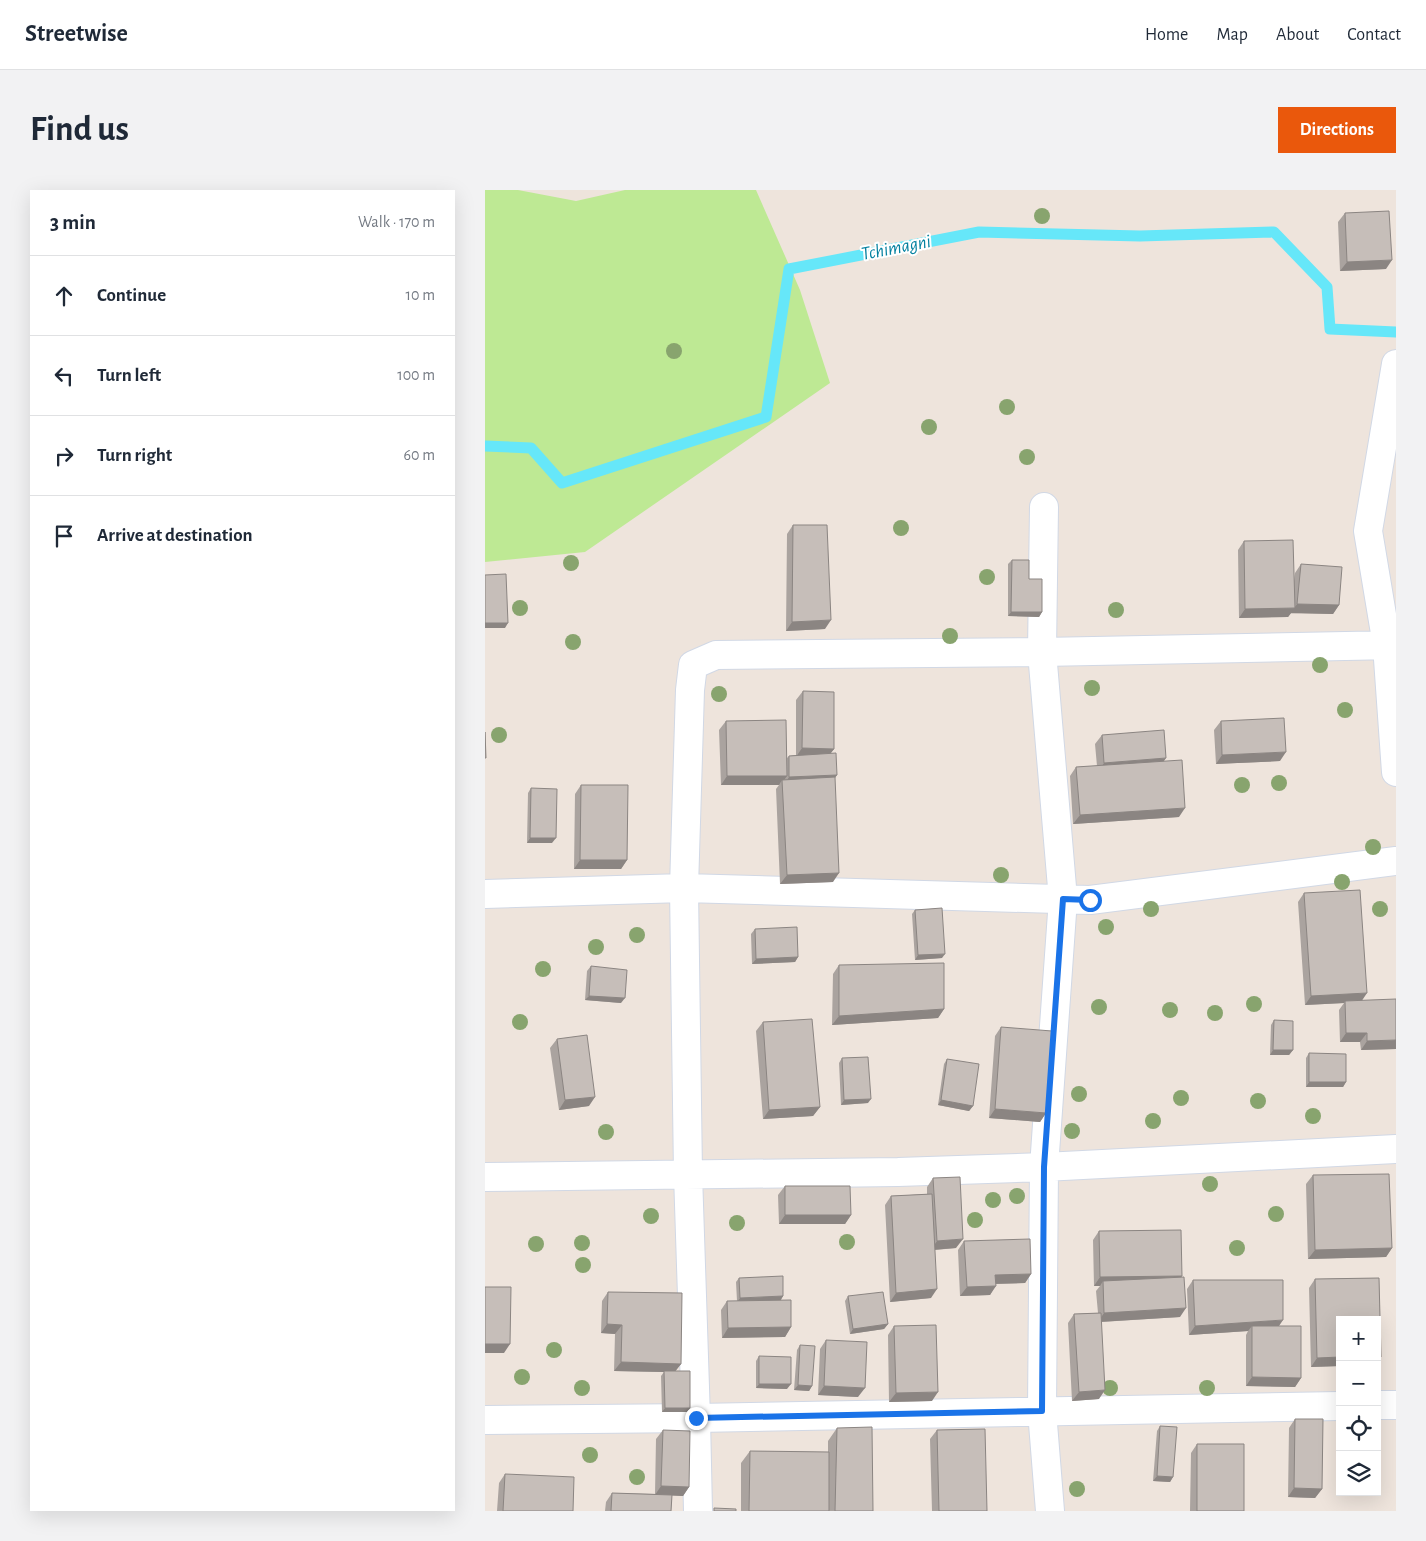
<!DOCTYPE html>
<html lang="en">
<head>
<meta charset="utf-8">
<style>
	body { margin:0; font-family:"Alegreya Sans",sans-serif; background:#f2f2f3; color:#1f2937 }
	.controls { position:absolute; right:15px; bottom:15px; display:grid; overflow:hidden; border-radius:0px; box-shadow:0 5px 20px #0002 }
	.controls button { width:45px; height:45px; display:grid; place-items:center; padding:0; border:0; border-bottom:1px solid #e0e1e3; background:#fff; color:#1f2937; font:25px sans-serif }
	.stop { position:absolute; width:15px; height:15px; margin:-11px; border:4px solid #1a73e8; border-radius:50%; background:#fff }
	.stop.end { background:#1a73e8; border-color:#fff; box-shadow:0 1px 5px #0008 }
	.list { margin:0; padding:0; list-style:none }
	h2 { display:flex; justify-content:space-between; align-items:center; height:65px; margin:0; padding:0 20px; font-size:21px }
	h2 small { font-size:16px; font-weight:400; color:#747a83 }
	.list li { display:grid; grid-template-columns:32px 1fr auto; gap:15px; align-items:center; box-sizing:border-box; height:80px; padding:0 20px; border-top:1px solid #e0e1e3 }
	.list b { display:block; font-size:19px; white-space:nowrap }
	.list em { font-size:16px; font-style:normal; color:#747a83 }
	.icon { flex:none; width:28px; height:28px; fill:none; stroke:currentColor; stroke-width:2; stroke-linecap:round; stroke-linejoin:round }
	.map { position:relative; flex:none; width:911px; height:1321px; overflow:hidden; border-radius:0px }
	header { display:flex; align-items:center; gap:30px; box-sizing:border-box; height:70px; padding:0 25px; background:#fff; border-bottom:1px solid #e0e1e3 }
	header strong { font-size:24px }
	nav { display:flex; gap:28px; margin-inline-start:auto; font-size:18px }
	.intro { display:flex; align-items:center; justify-content:space-between; box-sizing:border-box; height:120px; padding:0 30px }
	h1 { margin:0; font-size:35px }
	.button { padding:12px 22px; border-radius:0px; background:#ea580c; color:#fff; font-size:18px; font-weight:700 }
	main { display:flex; gap:30px; padding:0 30px }
	aside { flex:1; background:#fff; border-radius:0px; box-shadow:0 5px 20px #0002 }
	.map>svg:first-child { display:block }
</style>
</head>
<body>
<header>
<strong>Streetwise</strong>
<nav><a>Home</a><a>Map</a><a>About</a><a>Contact</a></nav>
</header>
<div class="intro"><h1>Find us</h1><a class="button">Directions</a></div>
<main>
<aside>
<h2>3 min<small>Walk · 170 m</small></h2>
<ul class="list">
<li><svg class="icon" aria-label="ahead" viewBox="0 0 24 24"><path d="M12 20V5M6 11l6-6 6 6"/></svg><div><b>Continue</b></div><em>10 m</em></li>
<li><svg class="icon" aria-label="left" viewBox="0 0 24 24"><path d="M17 20v-9H6M10 6l-5 5 5 5"/></svg><div><b>Turn left</b></div><em>100 m</em></li>
<li><svg class="icon" aria-label="right" viewBox="0 0 24 24"><path d="M7 20v-9h11M14 6l5 5-5 5"/></svg><div><b>Turn right</b></div><em>60 m</em></li>
<li><svg class="icon" aria-label="arrive" viewBox="0 0 24 24"><path d="M6 21V4h12l-3 4 3 4H6"/></svg><div><b>Arrive at destination</b></div></li>
</ul>
</aside>
<div class="map">
<svg width="911" height="1321" viewBox="0 0 911 1321">
	<rect width="100%" height="100%" fill="#eee4dc"/>
	<path fill="#bee994" d="M0,0H33L91,11L140,0H271L315,100L345,193L100,362L0,372Z"/>
	<g fill="none" stroke-linecap="round" stroke-linejoin="round">
		<path stroke="#66e7f9" stroke-width="11" d="M0,256L46,258L77,293L281,227L304,79L494,42L655,46L789,42L842,97L845,139L911,142"/>
		<g stroke="#d1d8e5" stroke-width="30">
			<path id="street" d="M911,174L883,341L902,455L911,582
				M559,317L557,462L578,709L559,977L557,1221L565,1321
				M0,704L199,698L605,710L911,671
				M0,987L413,982L559,977L911,959
				M892,1215H911
				M0,1230L211,1228L855,1216
				M213,1321L211,1228L203,984L199,698L205,500L208,475L231,465L557,462L911,455"/>
		</g>
		<use href="#street" stroke="#fff" stroke-width="28"/>
	</g>
	<g fill="#88a46e">
		<circle cx="557" cy="26" r="8"/>
		<circle cx="189" cy="161" r="8"/>
		<circle cx="522" cy="217" r="8"/>
		<circle cx="444" cy="237" r="8"/>
		<circle cx="542" cy="267" r="8"/>
		<circle cx="416" cy="338" r="8"/>
		<circle cx="86" cy="373" r="8"/>
		<circle cx="502" cy="387" r="8"/>
		<circle cx="35" cy="418" r="8"/>
		<circle cx="631" cy="420" r="8"/>
		<circle cx="465" cy="446" r="8"/>
		<circle cx="88" cy="452" r="8"/>
		<circle cx="835" cy="475" r="8"/>
		<circle cx="607" cy="498" r="8"/>
		<circle cx="234" cy="504" r="8"/>
		<circle cx="860" cy="520" r="8"/>
		<circle cx="14" cy="545" r="8"/>
		<circle cx="794" cy="593" r="8"/>
		<circle cx="757" cy="595" r="8"/>
		<circle cx="888" cy="657" r="8"/>
		<circle cx="516" cy="685" r="8"/>
		<circle cx="857" cy="692" r="8"/>
		<circle cx="666" cy="719" r="8"/>
		<circle cx="895" cy="719" r="8"/>
		<circle cx="621" cy="737" r="8"/>
		<circle cx="152" cy="745" r="8"/>
		<circle cx="111" cy="757" r="8"/>
		<circle cx="58" cy="779" r="8"/>
		<circle cx="769" cy="814" r="8"/>
		<circle cx="614" cy="817" r="8"/>
		<circle cx="685" cy="820" r="8"/>
		<circle cx="730" cy="823" r="8"/>
		<circle cx="35" cy="832" r="8"/>
		<circle cx="594" cy="904" r="8"/>
		<circle cx="696" cy="908" r="8"/>
		<circle cx="773" cy="911" r="8"/>
		<circle cx="828" cy="926" r="8"/>
		<circle cx="668" cy="931" r="8"/>
		<circle cx="587" cy="941" r="8"/>
		<circle cx="121" cy="942" r="8"/>
		<circle cx="725" cy="994" r="8"/>
		<circle cx="532" cy="1006" r="8"/>
		<circle cx="508" cy="1010" r="8"/>
		<circle cx="791" cy="1024" r="8"/>
		<circle cx="166" cy="1026" r="8"/>
		<circle cx="490" cy="1030" r="8"/>
		<circle cx="252" cy="1033" r="8"/>
		<circle cx="362" cy="1052" r="8"/>
		<circle cx="97" cy="1053" r="8"/>
		<circle cx="51" cy="1054" r="8"/>
		<circle cx="752" cy="1058" r="8"/>
		<circle cx="98" cy="1075" r="8"/>
		<circle cx="69" cy="1160" r="8"/>
		<circle cx="37" cy="1187" r="8"/>
		<circle cx="97" cy="1198" r="8"/>
		<circle cx="625" cy="1198" r="8"/>
		<circle cx="722" cy="1198" r="8"/>
		<circle cx="105" cy="1265" r="8"/>
		<circle cx="152" cy="1287" r="8"/>
		<circle cx="592" cy="1299" r="8"/>
	</g>
	<path fill="#aaa39f" d="M860,23L901,79L855,81L853,32Z
		M308,335L340,439L301,441L302,344Z
		M759,351L809,391L810,383L816,374L854,415L848,424L806,423L803,427L754,428L753,360Z
		M527,370L544,389L557,422L554,427L523,426V374Z
		M318,501L349,559L345,564L352,585L350,588L348,692L295,694L291,599L294,595H236L234,540L241,531L302,568L304,566L311,565V510Z
		M736,531L795,571L731,574L729,540Z
		M617,545L679,571L694,627L588,634L585,586L591,577L612,576L610,554Z
		M96,595L142,670L136,679H89L90,604Z
		M46,598L67,653H42L43,603Z
		M819,703L877,810L911,859L876,860L875,852H855L854,820L859,813L820,815L813,712Z
		M430,720L457,768L430,770L427,724Z
		M270,739L313,767L310,772L267,774L266,744Z
		M354,775L459,819L453,828L347,835L348,784Z
		M106,776L136,813L100,810L102,781Z
		M789,830L808,860L804,865H785L786,835Z
		M278,832L335,917L328,926L278,929L271,841Z
		M516,837L561,923L555,932L504,928L510,846Z
		M72,849L104,916L74,920L65,858Z
		M824,863L861,892L858,897H821V868Z
		M357,868L383,913L356,915L354,873Z
		M462,869L488,916L484,921L453,915L459,874Z
		M828,985L907,1058L901,1067L823,1069L821,994Z
		M448,988L471,1058L450,1060L446,1108L405,1112L400,1015L406,1006L442,1004V997Z
		M300,996L366,1025L360,1034H294L293,1005Z
		M614,1041L696,1087L695,1127L616,1132L614,1209L587,1211L583,1133L589,1124L613,1123L611,1101L615,1096H609L608,1050Z
		M479,1051L546,1084L540,1093L511,1094L505,1105L475,1106L473,1060Z
		M254,1088L298,1106L296,1110L306,1137L300,1147L237,1148L236,1120L242,1111H252L251,1092Z
		M894,1088L896,1167L892,1172V1130H855V1176L826,1177L824,1098L830,1089Z
		M708,1090L794,1136L816,1188L810,1197L761,1196V1145L763,1141L704,1145L702,1099Z
		M123,1102L196,1174L190,1181L205,1218L202,1222H177L176,1186L179,1182L129,1181L130,1144L116,1143L117,1111Z
		M363,1106L403,1134L399,1139L365,1144L360,1111Z
		M409,1136L447,1211L404,1212L403,1145Z
		M341,1150L373,1207L333,1205L335,1159Z
		M315,1155L327,1196L324,1201L309,1200L312,1160Z
		M274,1166L302,1199L271,1198V1171Z
		M810,1229L837,1299L830,1308L803,1307L804,1238Z
		M675,1236L688,1287L685,1292L668,1291L672,1241Z
		M352,1238L388,1321H256V1273L265,1261L343,1262V1251Z
		M178,1240L204,1297L198,1306L187,1305L186,1321H120L121,1312L127,1303L170,1304L171,1249Z
		M452,1240L502,1321H447L445,1249Z
		M712,1254L759,1321H705L706,1263Z
		M20,1284L88,1321H12L14,1293Z"/>
	<path fill="#8b8582" d="M907,70L901,79L855,81L862,72Z
		M812,414L854,415L848,424L806,423Z
		M810,418L803,427L754,428L760,419Z
		M526,422H557L554,427L523,426Z
		M346,430L340,439L301,441L307,432Z
		M0,433H23L20,438H0Z
		M317,558L349,559L342,568L311,567Z
		M801,562L795,571L731,574L737,565Z
		M681,568L675,577L613,582L619,573Z
		M352,585L348,590L301,592L304,587Z
		M242,586H302L297,593V590L294,595H236Z
		M700,618L694,627L588,634L595,625Z
		M45,648H71L67,653H42Z
		M95,670H142L136,679H89Z
		M354,683L348,692L295,694L302,685Z
		M460,764L457,768L430,770L433,765Z
		M313,767L310,772L267,774L271,769Z
		M882,803L876,812L860,811L859,813L820,815L826,806Z
		M104,806L140,808L136,813L100,810Z
		M459,819L453,828L347,835L354,826Z
		M861,843H882L875,852H855Z
		M911,850V859L876,860L882,851Z
		M788,860H808L804,865H785Z
		M824,892H861L858,897H821Z
		M110,907L104,916L74,920L80,910Z
		M386,909L383,913L356,915L359,910Z
		M456,910L488,916L484,921L453,915Z
		M335,917L328,926L278,929L284,920Z
		M510,919L561,923L555,932L504,928Z
		M300,1025H366L360,1034H294Z
		M478,1049L471,1058L446,1060L452,1051Z
		M907,1058L901,1067L823,1069L830,1060Z
		M546,1084L540,1093L504,1094L510,1085Z
		M697,1086L691,1095L618,1091L615,1096H609L615,1087Z
		M511,1096L505,1105L475,1106L482,1097Z
		M452,1099L446,1108L405,1112L411,1103Z
		M298,1106L295,1111L252,1112L255,1108Z
		M701,1118L695,1127L613,1132L619,1123Z
		M798,1130L792,1139L767,1136L763,1141L704,1145L710,1136Z
		M122,1134L137,1135L130,1144L116,1143Z
		M403,1134L399,1139L365,1144L368,1139Z
		M306,1137L300,1147L237,1148L243,1138Z
		M0,1154H25L19,1163H0Z
		M855,1167V1176L826,1177L832,1168Z
		M892,1167H896L892,1172Z
		M136,1172L196,1174L189,1183L179,1181V1182L129,1181Z
		M767,1187L816,1188L810,1197L761,1196Z
		M274,1194H306L302,1199L271,1198Z
		M313,1195L327,1196L324,1201L309,1200Z
		M339,1196L380,1198L373,1207L333,1205Z
		M620,1200L614,1209L587,1211L594,1202Z
		M453,1202L447,1211L404,1212L411,1203Z
		M180,1218H205L202,1222H177Z
		M672,1286L688,1287L685,1292L668,1291Z
		M176,1296L204,1297L198,1306L170,1305Z
		M809,1298L837,1299L830,1308L803,1307Z"/>
	<path fill="#c6beb9" stroke="#8b8582" d="M904,21L907,70L862,72L860,23Z
		M308,335H342L346,430L307,432Z
		M808,350L810,418L760,419L759,351Z
		M527,370H544V389H557V422H526Z
		M816,374L857,377L854,415L812,414Z
		M21,384L23,433H0V385Z
		M318,501L349,502V559L317,558Z
		M799,528L801,562L737,565L736,531Z
		M301,530L302,586H242L241,531Z
		M679,540L681,568L619,573L617,545Z
		M0,542L1,568H0Z
		M351,563L352,585L304,587V566Z
		M697,570L700,618L595,625L591,577Z
		M350,587L354,683L302,685L297,590Z
		M96,595H143L142,670H95Z
		M46,598L72,599L71,648H45Z
		M875,700L882,803L826,806L819,703Z
		M457,718L460,764L433,765L430,720Z
		M312,737L313,767L271,769L270,739Z
		M459,773V819L354,826V775Z
		M106,776L142,780L140,808L104,806Z
		M911,809V850L882,851V843H861L860,811Z
		M327,829L335,917L284,920L278,832Z
		M789,830L808,831V860H788Z
		M516,837L567,841L561,923L510,919Z
		M102,845L110,907L80,910L72,849Z
		M824,863L861,864V892H824Z
		M383,867L386,909L359,910L357,868Z
		M462,869L494,874L488,916L456,910Z
		M904,984L907,1058L830,1060L828,985Z
		M475,987L478,1049L452,1051L448,988Z
		M300,996H365L366,1025H300Z
		M447,1004L452,1099L411,1103L406,1006Z
		M696,1040L697,1086L615,1087L614,1041Z
		M545,1049L546,1084L510,1085L511,1096L482,1097L479,1051Z
		M298,1086V1106L255,1108L254,1088Z
		M699,1087L701,1118L619,1123L618,1091Z
		M894,1088L896,1167H892V1130H855V1167L832,1168L830,1089Z
		M708,1090H798V1130L710,1136Z
		M0,1097H26L25,1154H0Z
		M123,1102L197,1103L196,1174L136,1172L137,1135L122,1134Z
		M398,1102L403,1134L368,1139L363,1106Z
		M306,1110V1137L243,1138L242,1111Z
		M616,1123L620,1200L594,1202L589,1124Z
		M451,1135L453,1202L411,1203L409,1136Z
		M767,1136H816V1188L767,1187Z
		M341,1150L382,1152L380,1198L339,1196Z
		M315,1155L330,1156L327,1196L313,1195Z
		M274,1166L306,1167V1194H274Z
		M179,1181H205V1218H180Z
		M810,1229H838L837,1299L809,1298Z
		M675,1236L692,1237L688,1287L672,1286Z
		M387,1237L388,1321H350L352,1238Z
		M500,1239L502,1321H454L452,1240Z
		M178,1240L205,1241L204,1297L176,1296Z
		M712,1254H759V1321H712Z
		M265,1261L344,1262V1321H264Z
		M20,1284L89,1287L88,1321H18Z
		M127,1303L187,1305L186,1321H126Z
		M229,1318L251,1319V1321H229Z"/>
	<g fill="none" stroke-linecap="round" stroke-linejoin="round">
		<path stroke="#1a73e8" stroke-width="6" d="M211,1228L557,1221L559,977L578,709L605,710"/>
	</g>
	<g text-anchor="middle" dominant-baseline="central" stroke-width="4" stroke-linejoin="round" paint-order="stroke">
		<g font-size="19" font-style="italic" fill="#0381a0" stroke="#fff">
			<text transform="translate(411 58) rotate(-11)">Tchimagni</text>
		</g>
	</g>
</svg>
<div class="controls">
<button>+</button>
<button>−</button>
<button><svg class="icon" aria-label="locate" viewBox="0 0 24 24"><circle cx="12" cy="12" r="6"/><path d="M12 2v4M12 18v4M2 12h4M18 12h4"/></svg></button>
<button><svg class="icon" aria-label="layers" viewBox="0 0 24 24"><path d="M12 4l9 5-9 5-9-5zM3 14l9 5 9-5"/></svg></button>
</div>
<div class="stop" style="left:605px;top:710px"></div>
<div class="stop end" style="left:211px;top:1228px"></div>
</div>
</main>
</body>
</html>
